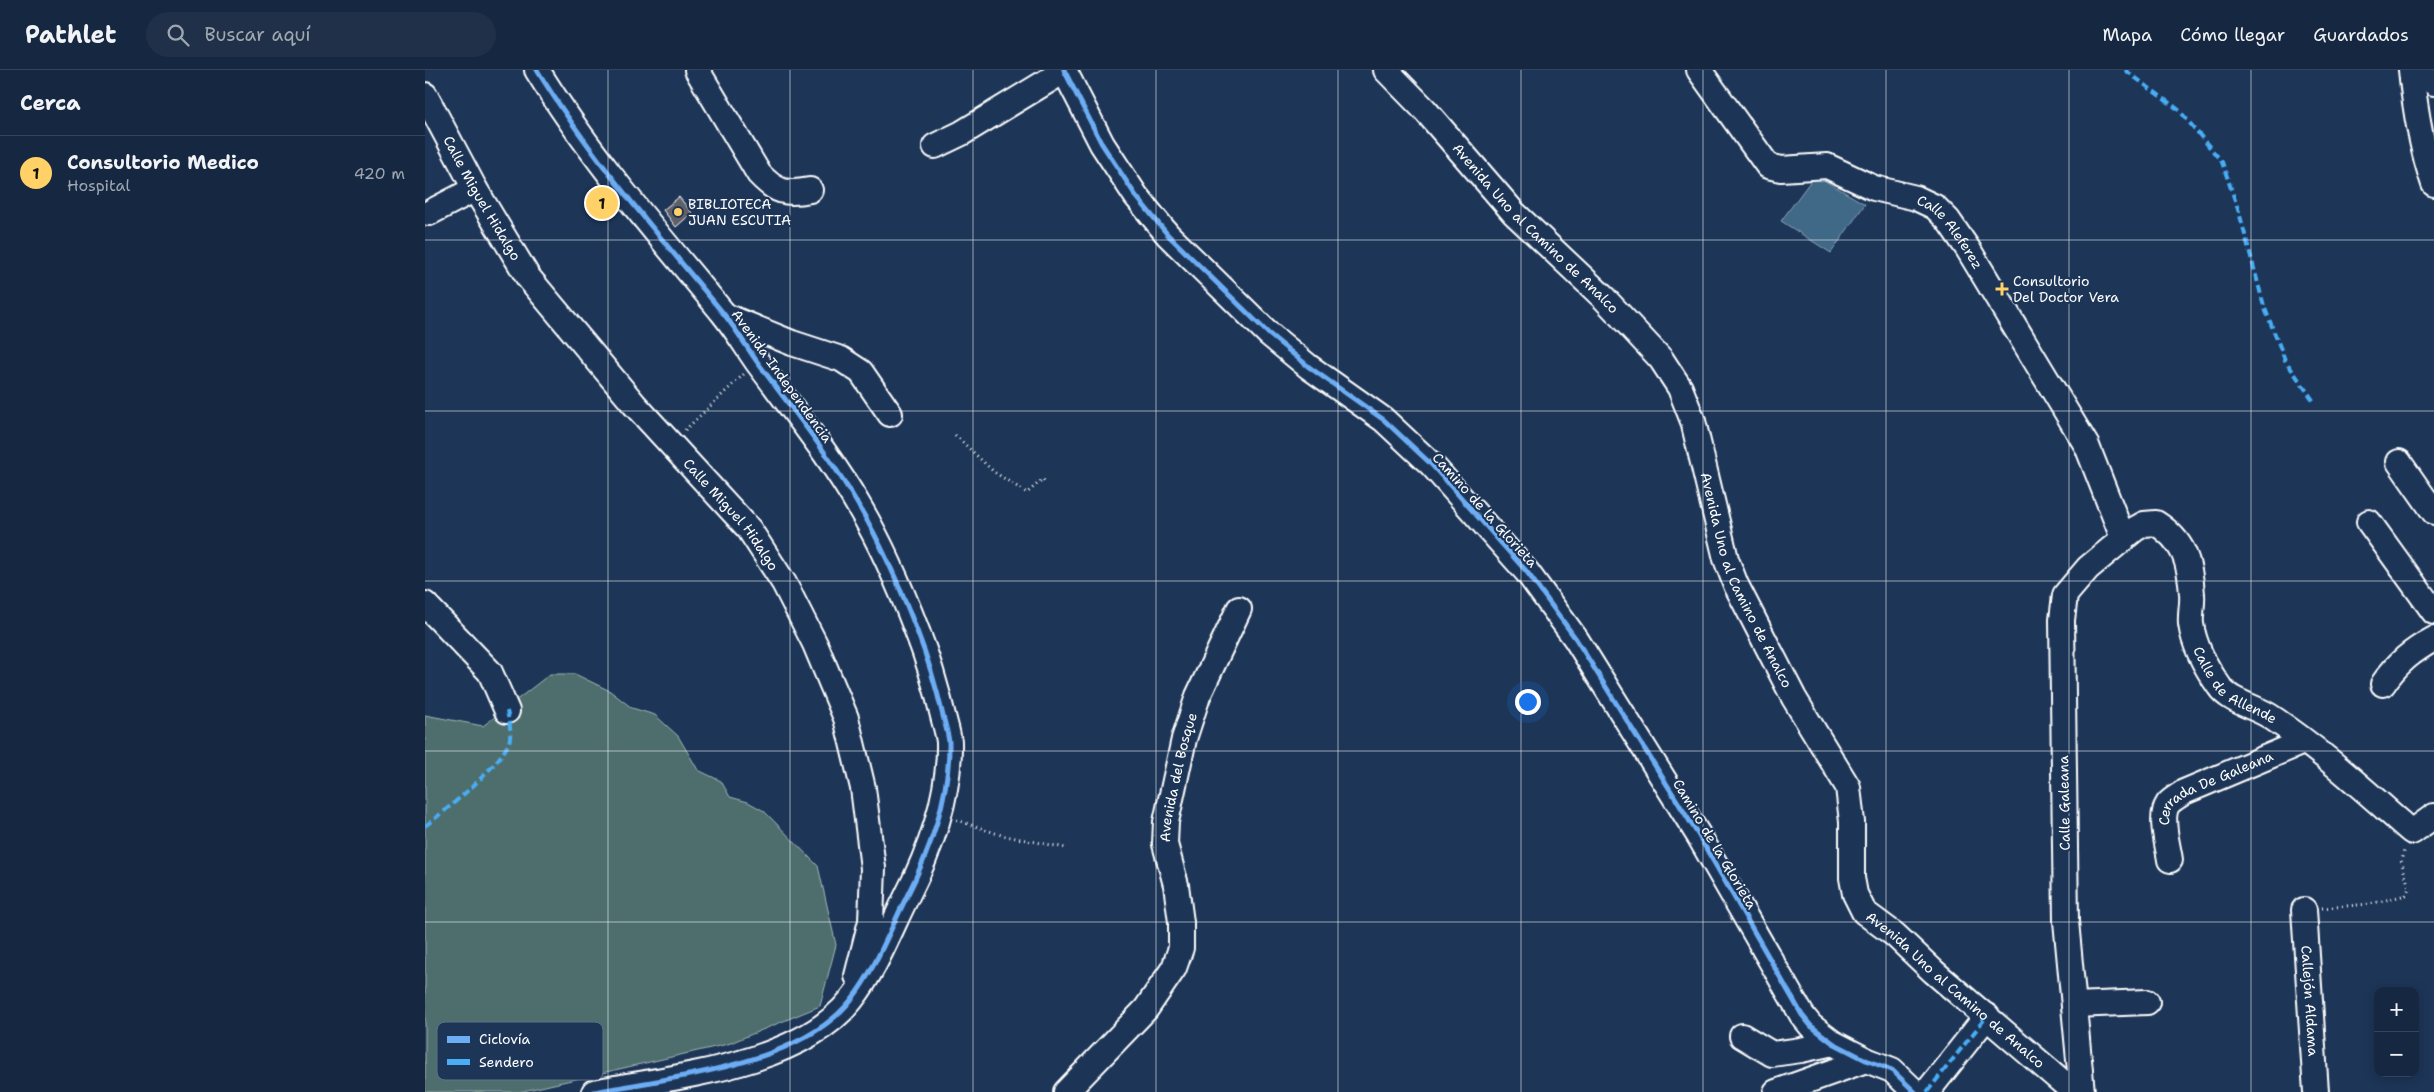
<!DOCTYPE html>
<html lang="es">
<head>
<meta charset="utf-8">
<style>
	body { margin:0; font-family:"Shantell Sans",sans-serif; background:#1f3048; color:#f1f3f6 }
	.controls { position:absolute; right:15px; bottom:15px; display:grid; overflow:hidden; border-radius:10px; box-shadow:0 2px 12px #0003 }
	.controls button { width:45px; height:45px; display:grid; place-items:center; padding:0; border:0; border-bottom:1px solid #35445a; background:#162841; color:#f1f3f6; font:25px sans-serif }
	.you { position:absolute; left:1102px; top:631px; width:18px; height:18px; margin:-12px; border:4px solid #fff; border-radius:50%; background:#1a73e8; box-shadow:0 0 0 8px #1a73e833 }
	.badge { display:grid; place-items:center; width:32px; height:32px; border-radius:50%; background:#ffd166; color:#111; font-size:16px; font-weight:700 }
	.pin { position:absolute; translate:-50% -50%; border:2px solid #fff; box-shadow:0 1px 5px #0006 }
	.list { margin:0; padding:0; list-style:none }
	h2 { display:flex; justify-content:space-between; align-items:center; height:65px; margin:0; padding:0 20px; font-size:21px }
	h2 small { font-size:16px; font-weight:400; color:#9ea6b1 }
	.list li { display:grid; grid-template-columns:32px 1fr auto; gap:15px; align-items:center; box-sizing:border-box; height:75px; padding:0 20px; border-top:1px solid #35445a }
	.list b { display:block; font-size:19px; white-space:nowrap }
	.list p { margin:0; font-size:16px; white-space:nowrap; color:#9ea6b1 }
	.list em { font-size:16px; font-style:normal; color:#9ea6b1 }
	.icon { flex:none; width:28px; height:28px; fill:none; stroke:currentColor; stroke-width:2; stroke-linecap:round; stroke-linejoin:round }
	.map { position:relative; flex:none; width:2009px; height:1022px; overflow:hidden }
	header { display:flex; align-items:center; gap:30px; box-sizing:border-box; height:70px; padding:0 25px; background:#162841; border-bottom:1px solid #35445a }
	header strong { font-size:24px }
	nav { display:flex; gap:28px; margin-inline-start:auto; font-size:18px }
	.search { width:350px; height:45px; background:#1f3048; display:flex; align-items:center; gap:12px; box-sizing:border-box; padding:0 18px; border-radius:28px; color:#9ea6b1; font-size:19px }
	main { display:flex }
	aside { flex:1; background:#162841 }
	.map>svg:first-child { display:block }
</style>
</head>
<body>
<header>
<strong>Pathlet</strong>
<div class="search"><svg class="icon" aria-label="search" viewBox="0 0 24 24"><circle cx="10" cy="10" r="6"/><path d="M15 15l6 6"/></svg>Buscar aquí</div>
<nav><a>Mapa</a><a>Cómo llegar</a><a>Guardados</a></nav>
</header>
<main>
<aside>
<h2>Cerca<small></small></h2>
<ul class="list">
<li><span class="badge">1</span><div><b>Consultorio Medico</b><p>Hospital</p></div><em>420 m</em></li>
</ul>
</aside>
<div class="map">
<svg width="2009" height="1022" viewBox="0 0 2009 1022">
	<rect width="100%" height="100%" fill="#1d3557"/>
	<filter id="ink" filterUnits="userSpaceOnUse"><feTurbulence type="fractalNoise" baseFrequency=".02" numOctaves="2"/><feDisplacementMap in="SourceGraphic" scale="10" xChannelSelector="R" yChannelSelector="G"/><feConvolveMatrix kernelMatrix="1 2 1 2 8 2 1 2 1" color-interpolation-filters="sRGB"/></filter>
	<g filter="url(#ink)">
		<path fill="#4e6e6d" stroke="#a6b6b6" d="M125,604H150L185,621L207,638L230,645L253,666L273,700L296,711L305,727L323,732L339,741L393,796L411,875L395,936L303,974L94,1022H0V645L58,656Z"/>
		<path fill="#3f6787" stroke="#8ca4b7" d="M1390,105L1440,134L1406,183L1356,151Z"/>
		<path fill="#5e5e68" stroke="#fff" d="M254,127L267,143L251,157L238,140Z"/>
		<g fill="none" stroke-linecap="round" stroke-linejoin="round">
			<g stroke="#fff" stroke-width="28">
				<g id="minor">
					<path d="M112,0C166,88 233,164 298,243C311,259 321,276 333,293C368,340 406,387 435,438C458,477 476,519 492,561C503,589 511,616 518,646C520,654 523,663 524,672C525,726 505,781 481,828C464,862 450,900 426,930C374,996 247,1007 169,1022"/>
					<path d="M272,0L334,104C351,122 361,125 385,120"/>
					<path d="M639,0L677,74L711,126L743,165L844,264L884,297L959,350L1007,395L1102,502L1151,569L1274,766L1377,945L1386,956L1408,973L1441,990L1467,1000L1490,1022"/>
					<path id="s1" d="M961,0L1000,40L1089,143L1179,228L1236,289L1255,318L1268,351L1301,489L1311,515L1369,628L1423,717L1427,752V808L1430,824L1439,842L1470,865L1509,902L1649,1022"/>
					<path id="s2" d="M1274,0L1343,96L1356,99L1402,96L1449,118L1491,128L1510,137L1523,150L1543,179L1662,376L1698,468"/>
					<path d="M1986,0C1990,39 1996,77 2009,114"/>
					<path d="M1995,0L2009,13"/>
					<path id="s3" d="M0,25L50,119L103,207L209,334L324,459L359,513L390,574L421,648L438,718L448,798L446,851L432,906"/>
					<path d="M510,76L537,63L639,1"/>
					<path d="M4,143L50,119"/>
					<path d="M301,246L367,273L416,289L436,302L465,344"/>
					<path d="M1974,392L2009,442"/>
					<path d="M1944,452L2009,542"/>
					<path d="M0,534L65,602L82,641"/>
					<path d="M1958,614C1972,593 1987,581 2009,569"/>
					<path id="s4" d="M1745,790C1743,775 1734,747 1743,734C1747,729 1754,726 1759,722L1878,672"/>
					<path id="s5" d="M1879,840L1891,1022"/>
					<path d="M1649,935L1722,932"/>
					<path d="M1317,966L1347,984L1376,980L1408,973"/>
					<path id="s6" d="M641,1022L721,939L749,898L756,878V852L751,815L740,774L741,752L759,669L773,626L814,539"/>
					<path d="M1351,1022L1441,990"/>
					<path d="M1502,1022L1562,946"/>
					<path id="s7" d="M1657,1022L1641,851L1637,550L1640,525L1663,498L1710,459L1719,454L1731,453C1759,471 1765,492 1767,524C1768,534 1765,544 1766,554C1769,575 1782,599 1794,616C1804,632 1830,636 1846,647C1896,680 1941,722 1987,762L2009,746"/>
				</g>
			</g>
			<path stroke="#fff" stroke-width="3" stroke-dasharray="1 4" stroke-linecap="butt" d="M260,360L319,304
				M530,365L569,402L602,423L618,409L620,412
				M532,750L576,765L641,778
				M1897,838L1945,834L1981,825L1984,818L1976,790L1980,779"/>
			<use href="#minor" stroke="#1d3557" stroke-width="24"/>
			<path stroke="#49aef6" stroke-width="4" stroke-dasharray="8 4" stroke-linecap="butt" d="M1700,0L1754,40L1797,92L1814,142L1839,236L1860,290L1890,333
				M0,756C19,742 82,691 85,668C86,659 84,650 82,641
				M1502,1022L1562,946"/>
			<g stroke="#1d3557" stroke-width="8">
				<path id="cycleway" d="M112,0C166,88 233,164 298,243C311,259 321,276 333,293C368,340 406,387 435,438C458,477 476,519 492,561C503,589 511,616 518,646C520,654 523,663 524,672C525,726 505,781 481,828C464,862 450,900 426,930C374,996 247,1007 169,1022
					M639,0L677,74L711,126L743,165L844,264L884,297L959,350L1007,395L1102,502L1151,569L1274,766L1377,945L1386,956L1408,973L1441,990L1467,1000L1490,1022"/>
			</g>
			<use href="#cycleway" stroke="#6dadf4" stroke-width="5"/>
		</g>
	</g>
	<path fill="none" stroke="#fff" stroke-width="1" stroke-opacity="0.55" d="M183,0V1022M365,0V1022M548,0V1022M731,0V1022M913,0V1022M1096,0V1022M1278,0V1022M1461,0V1022M1644,0V1022M1826,0V1022M0,170H2009M0,341H2009M0,511H2009M0,681H2009M0,852H2009"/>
	<g fill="#ffd166" stroke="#1d3557" stroke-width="2">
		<circle cx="253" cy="142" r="5"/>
		<path d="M1574.5 211.5h5v5h5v5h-5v5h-5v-5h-5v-5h5z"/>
	</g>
	<g text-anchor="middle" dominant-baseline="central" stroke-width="4.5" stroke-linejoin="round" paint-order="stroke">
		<g font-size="14" fill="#fff" stroke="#1d3557">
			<text stroke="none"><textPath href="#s3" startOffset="118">Calle Miguel Hidalgo</textPath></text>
			<text stroke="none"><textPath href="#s1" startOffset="218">Avenida Uno al Camino de Analco</textPath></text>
			<text stroke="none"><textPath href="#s2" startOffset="322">Calle Aleferez</textPath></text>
			<text transform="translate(357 306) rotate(54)">Avenida Independencia</text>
			<text transform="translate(1060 440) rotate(48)">Camino de la Glorieta</text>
			<text stroke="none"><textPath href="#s3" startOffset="522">Calle Miguel Hidalgo</textPath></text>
			<text stroke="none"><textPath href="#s1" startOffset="638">Avenida Uno al Camino de Analco</textPath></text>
			<text stroke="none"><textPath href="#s7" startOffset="810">Calle de Allende</textPath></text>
			<text stroke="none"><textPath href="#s6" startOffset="360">Avenida del Bosque</textPath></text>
			<text stroke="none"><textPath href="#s4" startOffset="104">Cerrada De Galeana</textPath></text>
			<text transform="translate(1639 733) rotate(-91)">Calle Galeana</text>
			<text transform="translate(1290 774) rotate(59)">Camino de la Glorieta</text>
			<text stroke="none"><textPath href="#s1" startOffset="1118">Avenida Uno al Camino de Analco</textPath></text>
			<text stroke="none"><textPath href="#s5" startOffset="91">Callejón Aldama</textPath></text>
		</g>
		<g font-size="14" fill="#fff" stroke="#1d3557" text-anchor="start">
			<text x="263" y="134">BIBLIOTECA<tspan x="263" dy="16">JUAN ESCUTIA</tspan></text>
			<text x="1588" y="211">Consultorio<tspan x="1588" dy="16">Del Doctor Vera</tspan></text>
		</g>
	</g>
	<rect x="12" y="952" width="166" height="58" rx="8" fill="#1d3557" stroke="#617289" stroke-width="1"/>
	<rect x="22" y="966" width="23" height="7" fill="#6dadf4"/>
	<rect x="22" y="989" width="23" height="6" fill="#49aef6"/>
	<g font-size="14" fill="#fff">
		<text x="54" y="974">Ciclovía</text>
		<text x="54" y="997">Sendero</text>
	</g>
</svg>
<div class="controls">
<button>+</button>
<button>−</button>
</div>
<div class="you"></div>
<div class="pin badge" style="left:177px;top:133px">1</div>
</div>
</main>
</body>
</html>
